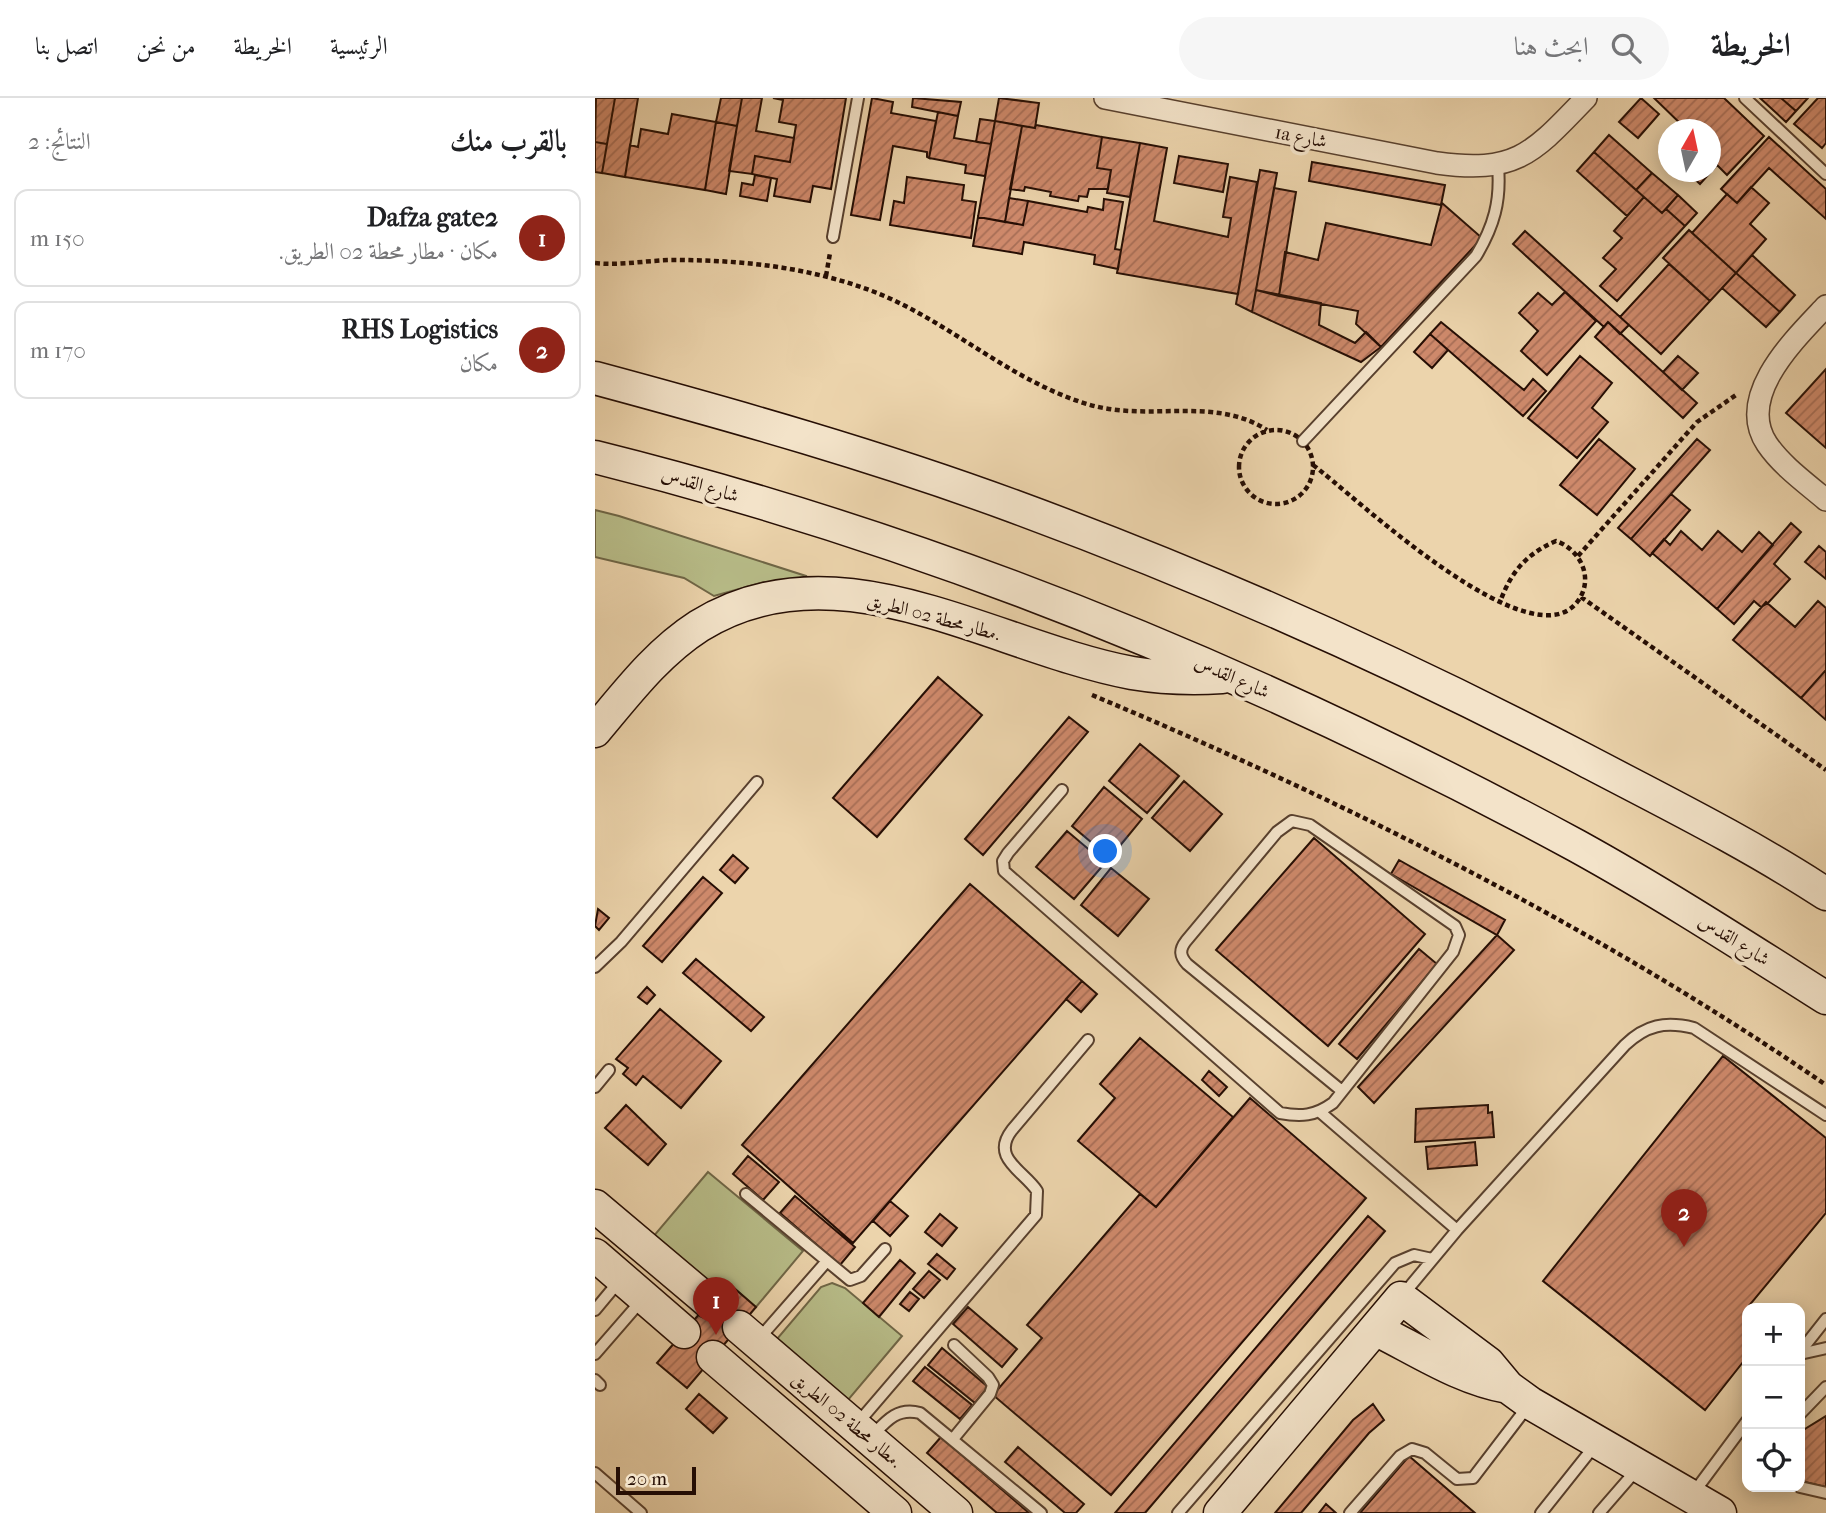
<!DOCTYPE html>
<html lang="ar">
<head>
<meta charset="utf-8">
<style>
	body { margin:0; font-family:"IM FELL French Canon",Amiri,serif; background:#f6f6f6; color:#202124; direction:rtl }
	.controls { position:absolute; right:21px; bottom:21px; display:grid; overflow:hidden; border-radius:14px; box-shadow:0 4px 18px #0003 }
	.controls button { width:63px; height:63px; display:grid; place-items:center; padding:0; border:0; border-bottom:2px solid #e0e0e0; background:#fff; color:#202124; font:35px sans-serif }
	.compass { position:absolute; left:1063px; top:21px; width:63px; height:63px; border-radius:50%; background:#fff; box-shadow:0 4px 18px #0003; rotate:9deg }
	.scale { position:absolute; left:21px; bottom:18px; width:80px; box-sizing:border-box; padding-left:7px; border:4px solid #260e04; border-top:0; font-size:19px; line-height:24px; white-space:nowrap; color:#260e04; -webkit-text-stroke:5px #f3e3c9; paint-order:stroke }
	.you { position:absolute; left:511px; top:754px; width:24px; height:24px; margin:-18px; border:5px solid #fff; border-radius:50%; background:#1a73e8; box-shadow:0 0 0 10px #1a73e833 }
	.badge { display:grid; place-items:center; width:46px; height:46px; border-radius:50%; background:#8f2418; color:#fff; font-size:23px; font-weight:700 }
	.pin { position:absolute; translate:-50% -58px; filter:drop-shadow(0 2px 4px #0008) }
	.pin::after { content:''; position:absolute; top:37px; width:24px; height:21px; background:inherit; clip-path:polygon(0 0,100% 0,50% 100%) }
	.list { margin:0; padding:0; list-style:none }
	h2 { display:flex; justify-content:space-between; align-items:center; height:91px; margin:0; padding:0 28px; font-size:30px }
	h2 small { font-size:23px; font-weight:400; color:#757577 }
	.list li { display:grid; grid-template-columns:46px 1fr auto; gap:21px; align-items:center; box-sizing:border-box; height:98px; margin:0 14px 14px; padding:0 14px; border:2px solid #e0e0e0; border-radius:14px }
	.list b { display:block; font-size:26px; white-space:nowrap }
	.list p { margin:0; font-size:23px; white-space:nowrap; color:#757577 }
	.list em { font-size:23px; font-style:normal; color:#757577 }
	.icon { flex:none; width:38px; height:38px; fill:none; stroke:currentColor; stroke-width:2; stroke-linecap:round; stroke-linejoin:round }
	.map { position:relative; flex:none; width:1231px; height:1415px; overflow:hidden; direction:ltr }
	header { display:flex; align-items:center; gap:42px; box-sizing:border-box; height:98px; padding:0 35px; background:#fff; border-bottom:2px solid #e0e0e0 }
	header strong { font-size:33px }
	nav { display:flex; gap:38px; margin-inline-start:auto; font-size:24px }
	.search { width:490px; height:63px; background:#f6f6f6; display:flex; align-items:center; gap:18px; box-sizing:border-box; padding:0 24px; border-radius:38px; color:#757577; font-size:26px }
	main { display:flex }
	aside { flex:1; background:#fff }
	.map>svg:first-child { display:block }
</style>
</head>
<body>
<header>
<strong>الخريطة</strong>
<div class="search"><svg class="icon" aria-label="search" viewBox="0 0 24 24"><circle cx="10" cy="10" r="6"/><path d="M15 15l6 6"/></svg>ابحث هنا</div>
<nav><a>الرئيسية</a><a>الخريطة</a><a>من نحن</a><a>اتصل بنا</a></nav>
</header>
<main>
<div class="map">
<svg width="1231" height="1415" viewBox="0 0 1231 1415">
	<defs>
		<pattern id="building-hatch" width="6" height="6" patternUnits="userSpaceOnUse" patternTransform="scale(1.75)"><rect width="6" height="6" fill="#ce896b"/><path d="M-1 1l2-2M0 6l6-6M5 7l2-2" fill="none" stroke="#a76e56"/></pattern>
	</defs>
	<rect width="100%" height="100%" fill="#ecd4ac"/>
	<filter id="stains"><feTurbulence type="fractalNoise" baseFrequency=".00286" numOctaves="4"/><feColorMatrix values="0 0 0 0 .2 0 0 0 0 .09 0 0 0 0 .02 0 0 0 .5 -.17"/></filter>
	<radialGradient id="worn" r=".72"><stop offset=".6" stop-color="#630" stop-opacity="0"/><stop offset="1" stop-color="#630" stop-opacity=".3"/></radialGradient>
	<path fill="#b8bd89" stroke="#6f6646" stroke-width="2" d="M0,412L24,418L211,478L209,484H169L119,498L89,480L0,459Z
		M113,1074L208,1153L161,1209L132,1184L123,1194L57,1140Z
		M237,1185L250,1190L307,1238L253,1302L176,1248L226,1189Z"/>
	<path fill="url(#building-hatch)" stroke="#260e04" stroke-width="2" d="M1,0H20L12,46L0,44Z
		M20,0H43L30,79L7,75Z
		M126,0H147L142,28L121,24Z
		M147,0H167L161,33L199,40L195,64L160,58L157,76L134,73Z
		M178,0H251L236,91L218,88L215,104L179,98L182,81L157,76L160,58L195,64L201,27L184,24L188,2Z
		M277,0L298,4L296,15L341,23L334,60L332,59V54L298,48L285,122L256,117Z
		M318,0L366,4L363,18L317,9Z
		M404,0L444,5L440,30L400,23Z
		M1046,0L1064,16L1043,40L1024,24Z
		M1059,0H1129L1169,38L1132,77L1122,67L1105,86L1092,74H1115V32H1092Z
		M1165,0H1186L1201,13L1191,24Z
		M1186,0H1213L1201,13Z
		M1223,0H1231V45L1227,50L1199,26Z
		M343,14L363,18L359,40L396,46L390,78L370,75L371,67L334,60Z
		M77,16L121,24L110,92L30,79L35,47L43,49L46,31L73,36Z
		M385,21L400,23L396,46L381,44Z
		M400,23L427,28L410,124L383,119Z
		M121,24L142,28L131,96L110,92Z
		M441,27L507,39L502,70L516,72L513,91H494L492,99L484,98L483,103L455,98L456,94L430,89L429,93L415,91L427,28L440,30Z
		M1014,37L1057,75L1041,92L999,54Z
		M507,39L545,45L535,99L512,95L516,72L502,70Z
		M1174,39L1231,91V121L1174,70L1142,105L1126,91Z
		M0,44L12,46L7,75L0,74Z
		M545,45L572,50L559,123L633,139L636,120L628,119L635,79L662,84L643,196L522,175Z
		M999,54L1049,99L1032,118L982,73Z
		M584,58L633,66L628,94L579,85Z
		M717,64L850,87L846,107L714,83Z
		M665,72L682,75L657,214L641,206Z
		M1057,75L1083,97L1067,115L1041,92Z
		M160,77L176,80L172,103L145,98L147,85L158,87Z
		M312,79L369,87L367,102L381,104L376,140L295,127L299,103L309,105Z
		M1156,89L1174,105L1155,126L1171,141L1141,175L1097,135L1132,96L1142,105Z
		M679,90L701,94L684,198L661,192Z
		M1083,97L1102,115L1090,128L1071,111Z
		M1049,99L1067,115L1071,111L1090,128L1022,203L1005,188L1021,171L1008,160L1027,140L1019,133Z
		M414,100L433,103L428,127L410,124Z
		M509,101L528,104L520,151L526,152L523,171L499,166L500,157L429,144L427,156L378,148L383,119L428,127L433,103L492,114L493,109L508,112Z
		M847,105L887,140L786,249L761,226L763,213L684,198L690,154L723,162L731,125L836,147Z
		M1094,132L1141,175L1115,203L1068,160Z
		M930,133L1034,227L1025,236L1013,224L1009,229L918,146Z
		M1157,157L1200,197L1185,214L1141,175Z
		M1074,166L1115,203L1066,256L1025,219Z
		M1141,175L1185,214L1171,229L1127,190Z
		M661,192L726,205L724,227L760,245L771,234L786,249L766,264L657,214Z
		M970,194L1001,223L952,277L926,253L943,233L924,215L943,195L957,207Z
		M846,224L929,292L938,281L951,293L928,318L835,236Z
		M1013,224L1102,305L1088,320L1000,239Z
		M835,236L853,252L837,270L819,254Z
		M985,258L1017,285L997,310L1013,324L982,360L933,320Z
		M1083,258L1103,275L1087,292L1068,274Z
		M1231,271V350L1191,315Z
		M1004,341L1040,371L1002,417L965,387Z
		M1102,341L1115,352L1036,441L1023,430Z
		M1076,396L1095,412L1055,458L1036,441Z
		M1196,425L1206,434L1179,466L1195,481L1173,505L1166,509L1159,503L1139,526L1122,511Z
		M1086,433L1107,452L1123,433L1147,454L1164,434L1178,447L1122,511L1057,455L1069,441L1075,447Z
		M1224,448L1231,454V481L1210,464Z
		M1223,503L1231,510V572L1206,600L1138,542L1171,504L1200,529Z
		M1231,572V622L1206,600Z
		M343,579L387,617L282,739L238,700Z
		M474,619L493,634L388,757L370,741Z
		M545,646L584,678L552,715L514,683Z
		M589,683L627,716L595,753L557,720Z
		M509,689L547,721L515,760L477,728Z
		M472,733L510,765L479,801L441,769Z
		M719,740L830,836L733,948L621,852Z
		M138,757L153,770L140,785L125,772Z
		M804,762L910,822L902,837L796,776Z
		M516,770L554,801L523,838L486,807Z
		M108,779L127,795L67,864L48,848Z
		M375,786L487,883L258,1145L147,1047Z
		M3,811L14,820L4,832L0,828Z
		M902,837L919,852L779,1005L763,989Z
		M824,851L842,866L762,961L744,946Z
		M101,861L169,919L156,933L88,875Z
		M487,883L502,896L486,914L471,901Z
		M52,889L60,897L52,906L43,899Z
		M65,911L126,963L86,1010L48,978L41,987L28,976L33,970L21,961Z
		M545,940L638,1019L561,1109L483,1043L520,1000L505,986Z
		M1128,958L1231,1040V1115L1152,1210V1259L1110,1312L948,1183Z
		M614,973L632,989L624,998L607,982Z
		M655,1000L771,1100L516,1397L398,1297L447,1240L432,1227L545,1096L561,1109Z
		M31,1007L71,1046L53,1067L10,1030Z
		M893,1007V1015L897,1014L899,1039L820,1044L821,1011Z
		M880,1044L882,1067L833,1071L831,1049Z
		M153,1058L184,1084L168,1102L138,1076Z
		M200,1098L260,1149L245,1167L185,1115Z
		M295,1103L313,1118L295,1138L278,1123Z
		M345,1116L362,1130L347,1148L330,1134Z
		M773,1118L790,1133L550,1415H520Z
		M342,1156L360,1171L352,1181L333,1166Z
		M305,1162L320,1175L284,1219L268,1205Z
		M334,1173L345,1182L329,1200L318,1191Z
		M132,1184L161,1209L92,1290L62,1265Z
		M315,1194L324,1201L314,1213L305,1206Z
		M373,1209L422,1251L407,1269L358,1226Z
		M347,1250L393,1289L380,1305L333,1267Z
		M330,1269L377,1307L365,1321L318,1283Z
		M104,1296L132,1320L118,1335L91,1311Z
		M778,1306L789,1322L774,1335L706,1415H680L758,1322Z
		M1231,1318V1389L1210,1384L1205,1378V1334Z
		M346,1339L434,1415H402L332,1355Z
		M423,1349L489,1406L481,1415H470L410,1364Z
		M814,1358L880,1415H765Z
		M731,1406L741,1415H724Z"/>
	<g fill="none" stroke-linecap="round" stroke-linejoin="round">
		<g stroke="#58402e" stroke-width="14">
			<path id="lane" d="M1150,0L1231,76
				M238,139L263,0
				M708,343L881,158C899,128 906,103 903,68
				M467,692L413,755L408,763L409,773L685,1015C706,1019 720,1018 738,1005L858,854L864,837L860,828L715,727L697,723L682,734L591,843C584,852 585,858 592,866L747,993
				M0,869L26,844L162,684
				M0,989L14,972
				M725,1014L862,1132
				M151,1096L255,1182L266,1178L290,1151
				M807,1198L862,1132L1030,947C1051,927 1070,923 1099,930L1231,1017
				M0,1212L25,1182
				M162,1243L232,1163
				M1205,1254L1231,1221
				M0,1256L46,1203
				M1205,1256L1231,1250
				M0,1282L5,1287
				M1205,1316L1231,1289
				M262,1326L441,1117L442,1093C429,1073 395,1060 417,1032L493,942
				M276,1339C291,1323 302,1309 325,1315L446,1415
				M358,1341L395,1296L398,1287L393,1279L359,1247
				M0,1375L46,1415
				M1205,1389L1231,1395
				M1097,1397L1152,1323
				M583,1415L800,1165L819,1157L837,1161
				M755,1415L805,1358L817,1351L830,1355L862,1381L878,1380L933,1308
				M946,1415L1001,1346
				M1004,1415L1044,1369"/>
		</g>
		<g stroke="#58402e" stroke-width="24">
			<path id="street" d="M510,0L842,65C922,76 938,55 991,0
				M1231,208C1200,241 1140,298 1172,346C1187,368 1211,385 1231,402"/>
		</g>
		<g stroke="#260e04" stroke-width="35">
			<path id="secondary" d="M0,280C141,318 282,358 418,408C614,480 805,565 990,662C1070,704 1155,746 1231,796
				M0,359C342,444 672,580 982,748C1067,795 1149,848 1231,900
				M0,633C32,595 62,555 104,528C242,442 398,549 537,575C567,580 596,581 627,579
				M0,1108L114,1204
				M0,1157L89,1234
				M144,1229L361,1415
				M782,1232C824,1253 866,1281 913,1289
				M118,1259L300,1415
				M625,1415L806,1200L893,1265L913,1289L935,1305L1125,1415"/>
		</g>
		<path stroke="#260e04" stroke-width="4.5" stroke-dasharray="5 3.5" stroke-linecap="butt" d="M0,165C26,168 53,162 79,162C147,162 213,169 277,193C353,222 413,282 492,306C554,325 617,297 672,332
			M231,178L235,155
			M644 369a37 37 0 1 1 74 0a37 37 0 1 1-74 0Z
			M718,367C755,394 945,576 986,498C998,475 982,450 961,443C931,456 916,474 905,504
			M983,458L1102,324L1141,297
			M986,499L1231,672
			M497,597C752,704 1003,830 1231,987"/>
		<use href="#lane" stroke="#f3e3c9" stroke-width="10"/>
		<use href="#street" stroke="#f3e3c9" stroke-width="21"/>
		<use href="#secondary" stroke="#f3e3c9" stroke-width="32"/>
	</g>
	<g text-anchor="middle" dominant-baseline="central" stroke-width="7" stroke-linejoin="round" paint-order="stroke">
		<g font-size="19" fill="#260e04" stroke="#f3e3c9">
			<text transform="translate(706 39) rotate(11)">1a شارع</text>
			<text transform="translate(105 387) rotate(17)">شارع القدس</text>
			<text transform="translate(339 519) rotate(15)">مطار محطة 02 الطريق.</text>
			<text transform="translate(637 579) rotate(24)">شارع القدس</text>
			<text transform="translate(1139 842) rotate(32)">شارع القدس</text>
			<text transform="translate(252 1322) rotate(40)">مطار محطة 02 الطريق.</text>
		</g>
	</g>
	<rect width="100%" height="100%" filter="url(#stains)"/>
	<rect width="100%" height="100%" fill="url(#worn)"/>
</svg>
<div class="controls">
<button>+</button>
<button>−</button>
<button><svg class="icon" aria-label="locate" viewBox="0 0 24 24"><circle cx="12" cy="12" r="6"/><path d="M12 2v4M12 18v4M2 12h4M18 12h4"/></svg></button>
</div>
<svg class="compass" viewBox="-18 -18 36 36"><path d="M0-13l5 13h-10z" fill="#e53935"/><path d="M0 13l5-13h-10z" fill="#757577"/></svg>
<div class="scale">20 m</div>
<div class="you"></div>
<div class="pin badge" style="left:121px;top:1237px">1</div>
<div class="pin badge" style="left:1089px;top:1149px">2</div>
</div>
<aside>
<h2>بالقرب منك<small>النتائج: 2</small></h2>
<ul class="list">
<li><span class="badge">1</span><div><b>Dafza gate2</b><p>مكان · مطار محطة 02 الطريق.</p></div><em>150 m</em></li>
<li><span class="badge">2</span><div><b>RHS Logistics</b><p>مكان</p></div><em>170 m</em></li>
</ul>
</aside>
</main>
</body>
</html>
